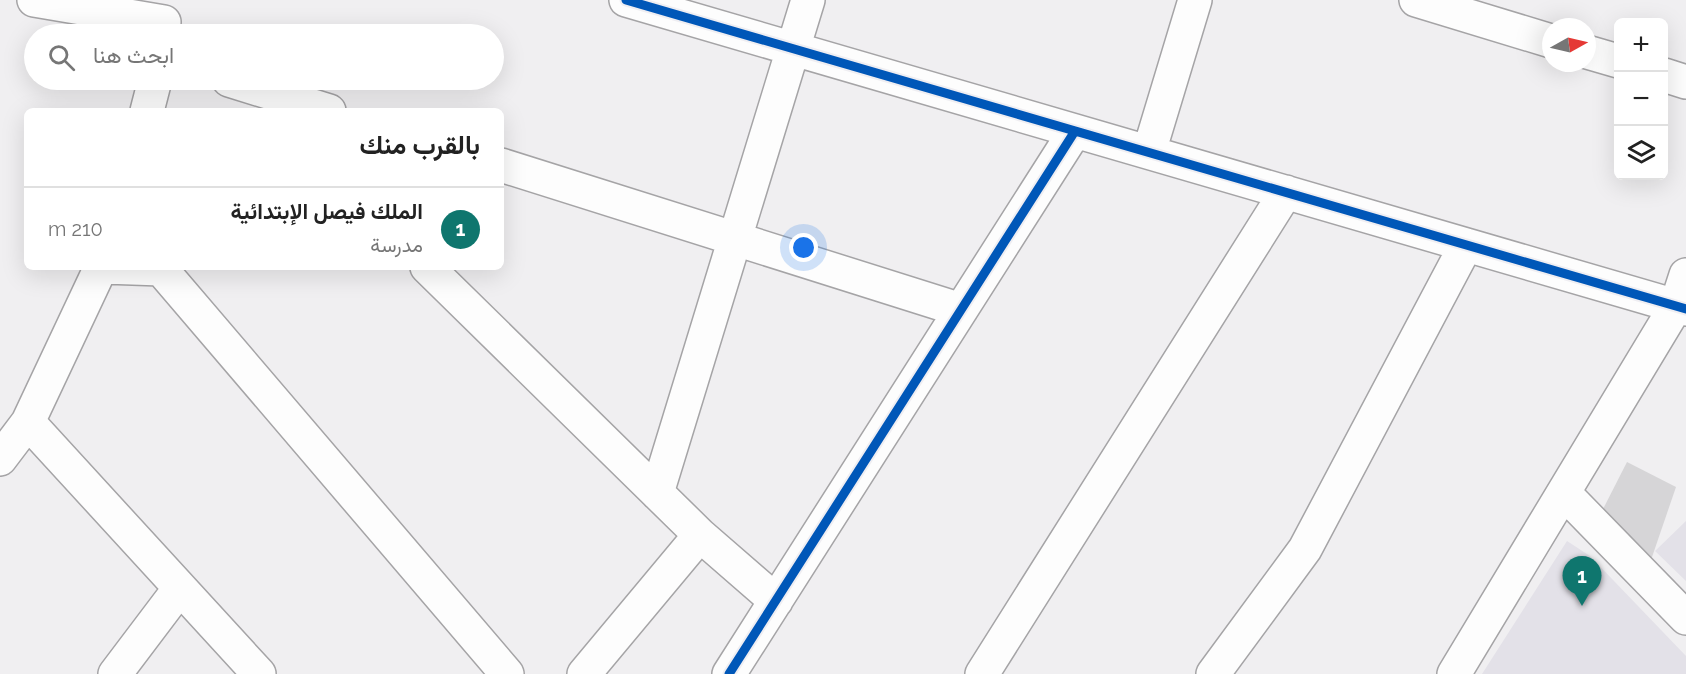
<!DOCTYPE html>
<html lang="ar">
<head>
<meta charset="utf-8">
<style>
	body { margin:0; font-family:Raleway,Vazirmatn,sans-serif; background:#f6f6f6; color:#222; direction:rtl }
	.controls { position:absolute; right:18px; top:18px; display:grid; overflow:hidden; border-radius:9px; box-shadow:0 6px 24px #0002 }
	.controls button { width:54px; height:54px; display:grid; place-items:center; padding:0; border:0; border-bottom:2px solid #e0e0e0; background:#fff; color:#222; font:30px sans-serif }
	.compass { position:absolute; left:1542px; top:18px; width:54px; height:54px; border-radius:50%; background:#fff; box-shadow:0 6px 24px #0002; rotate:82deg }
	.you { position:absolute; left:804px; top:248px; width:21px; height:21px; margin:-15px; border:4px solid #fff; border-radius:50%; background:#1a73e8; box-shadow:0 0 0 9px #1a73e833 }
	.badge { display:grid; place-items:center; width:39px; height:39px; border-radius:50%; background:#0f766e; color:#fff; font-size:20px; font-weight:700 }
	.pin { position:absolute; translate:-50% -50px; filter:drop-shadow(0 2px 3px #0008) }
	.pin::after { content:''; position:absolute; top:32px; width:21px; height:18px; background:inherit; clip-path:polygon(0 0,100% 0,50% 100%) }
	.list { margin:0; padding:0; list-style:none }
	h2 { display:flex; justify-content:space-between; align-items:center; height:78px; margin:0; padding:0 24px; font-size:26px }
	h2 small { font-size:20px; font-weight:400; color:#767676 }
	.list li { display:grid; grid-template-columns:39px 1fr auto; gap:18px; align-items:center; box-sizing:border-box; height:84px; padding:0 24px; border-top:2px solid #e0e0e0 }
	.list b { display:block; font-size:22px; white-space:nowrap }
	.list p { margin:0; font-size:20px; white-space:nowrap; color:#767676 }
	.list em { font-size:20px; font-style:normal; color:#767676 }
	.icon { flex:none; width:33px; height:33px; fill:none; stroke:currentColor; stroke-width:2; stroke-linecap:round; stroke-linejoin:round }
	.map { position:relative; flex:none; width:1686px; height:674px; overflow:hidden; direction:ltr }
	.search { position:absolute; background:#fff; box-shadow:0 6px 24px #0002; left:24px; top:24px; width:480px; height:66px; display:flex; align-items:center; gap:15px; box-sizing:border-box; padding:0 21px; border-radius:33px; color:#767676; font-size:22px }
	.panel { position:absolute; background:#fff; box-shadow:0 6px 24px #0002; left:24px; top:108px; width:480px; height:162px; border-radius:9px; direction:rtl }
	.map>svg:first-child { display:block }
</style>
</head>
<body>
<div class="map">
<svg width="1686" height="674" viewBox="0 0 1686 674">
	<rect width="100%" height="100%" fill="#f0eff1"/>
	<path fill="#e3e1e8" d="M1686,521V581L1655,551Z
		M1567,541L1590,556L1686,656V674H1482Z"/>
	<path fill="#d6d5d7" d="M1627,462L1676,487L1651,560L1600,515Z"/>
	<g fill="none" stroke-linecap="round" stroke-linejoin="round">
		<g stroke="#a5a4a6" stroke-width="36">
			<path id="minor" d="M34,0L164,22
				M626,0L1686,309
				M1416,0L1551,41
				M1587,52L1618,61
				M1664,75L1686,82
				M229,80L329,111
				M147,111L155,80
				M1149,152L1195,0
				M501,165L961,310
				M104,267L161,269L162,267
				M427,267L700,535L776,601
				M161,269L507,674
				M28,422L259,674
				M0,459L28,422L101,267
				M657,493L808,0
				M1564,493L1686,618
				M115,674L180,588
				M584,674L700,535
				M729,674L1075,131
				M982,674L1286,192
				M1213,674L1305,549L1466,245
				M1454,674L1676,306L1686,275"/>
		</g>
		<use href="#minor" stroke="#fdfdfd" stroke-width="33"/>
		<g stroke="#efeef2" stroke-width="13">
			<path id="cycleway" d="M626,0L1686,309
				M729,674L1075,131"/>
		</g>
		<use href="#cycleway" stroke="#0057b8" stroke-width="9"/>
	</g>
</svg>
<div class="controls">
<button>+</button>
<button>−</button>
<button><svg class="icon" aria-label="layers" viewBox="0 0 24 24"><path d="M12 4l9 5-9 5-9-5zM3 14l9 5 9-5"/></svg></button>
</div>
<svg class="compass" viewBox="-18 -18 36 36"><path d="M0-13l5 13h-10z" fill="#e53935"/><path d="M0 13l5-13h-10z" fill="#767676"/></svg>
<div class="you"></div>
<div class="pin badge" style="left:1582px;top:606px">1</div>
<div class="search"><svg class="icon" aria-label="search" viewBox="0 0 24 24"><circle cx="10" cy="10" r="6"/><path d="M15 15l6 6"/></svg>ابحث هنا</div>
<section class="panel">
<h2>بالقرب منك<small></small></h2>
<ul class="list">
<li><span class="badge">1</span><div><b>الملك فيصل الإبتدائية</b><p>مدرسة</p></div><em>210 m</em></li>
</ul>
</section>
</div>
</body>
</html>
